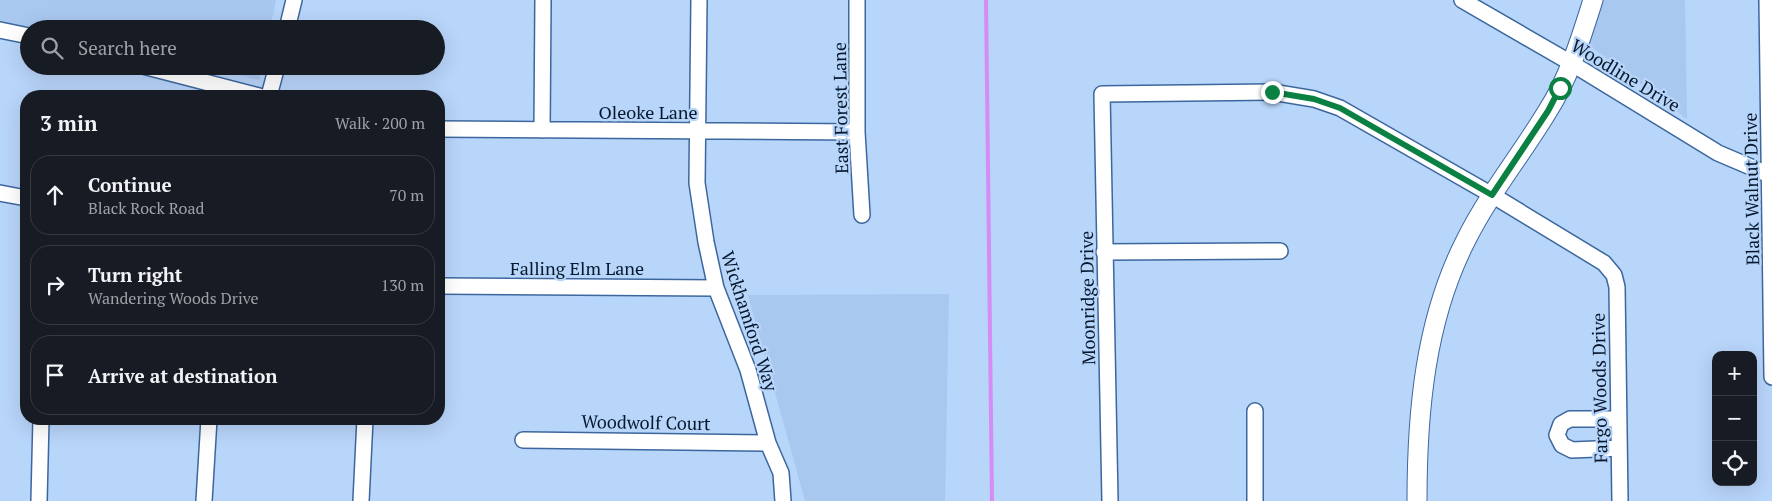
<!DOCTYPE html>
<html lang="en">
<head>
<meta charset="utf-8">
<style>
	body { margin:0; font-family:"PT Serif",serif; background:#20242c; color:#f1f3f6 }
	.controls { position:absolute; right:15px; bottom:15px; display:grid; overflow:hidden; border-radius:10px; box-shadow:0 5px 20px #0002 }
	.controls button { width:45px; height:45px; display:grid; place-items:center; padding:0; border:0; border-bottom:1px solid #363941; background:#171b24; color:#f1f3f6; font:25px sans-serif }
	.stop { position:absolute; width:15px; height:15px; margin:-11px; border:4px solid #0b8043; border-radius:50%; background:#fff }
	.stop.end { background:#0b8043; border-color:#fff; box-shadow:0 1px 5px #0008 }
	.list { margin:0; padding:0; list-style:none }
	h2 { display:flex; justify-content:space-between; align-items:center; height:65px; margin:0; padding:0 20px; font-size:21px }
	h2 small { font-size:16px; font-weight:400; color:#9ea1a6 }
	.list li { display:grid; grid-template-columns:32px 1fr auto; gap:15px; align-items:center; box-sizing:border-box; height:80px; margin:0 10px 10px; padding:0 10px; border:1px solid #363941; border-radius:20px }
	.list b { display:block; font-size:19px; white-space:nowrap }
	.list p { margin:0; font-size:16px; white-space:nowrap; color:#9ea1a6 }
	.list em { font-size:16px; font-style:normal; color:#9ea1a6 }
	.icon { flex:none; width:28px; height:28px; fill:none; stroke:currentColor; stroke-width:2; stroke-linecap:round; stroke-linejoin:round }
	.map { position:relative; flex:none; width:1772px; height:501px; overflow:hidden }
	.search { position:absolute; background:#171b24; box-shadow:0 5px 20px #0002; left:20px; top:20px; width:425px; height:55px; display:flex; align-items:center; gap:12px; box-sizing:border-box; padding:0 18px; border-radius:28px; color:#9ea1a6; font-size:19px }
	.panel { position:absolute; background:#171b24; box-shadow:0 5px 20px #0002; left:20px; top:90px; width:425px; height:335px; border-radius:20px }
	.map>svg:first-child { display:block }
</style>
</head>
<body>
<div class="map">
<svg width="1772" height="501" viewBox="0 0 1772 501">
	<rect width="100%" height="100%" fill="#b8d5fa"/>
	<path fill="#a9c8f0" d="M0,0H276L270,29H36L0,21Z
		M1596,0H1685L1687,119L1585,42Z
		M201,66H262L259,80Z
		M949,294L945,501H805L748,295Z"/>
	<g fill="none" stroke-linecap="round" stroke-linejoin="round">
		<path stroke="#d58cf4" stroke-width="4" d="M986,0L992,501"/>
		<g stroke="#3c679e" stroke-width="18">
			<path id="minor" d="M699,0L697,183L706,242L716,288L748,370L768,443L781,473L783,501
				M857,0V132L862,215
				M1462,0L1571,63L1718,153L1772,176
				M1767,0L1772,377
				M287,29L294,0
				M0,30L29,36
				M143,66L259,96
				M269,96L277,66
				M439,129L857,132
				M542,130L543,0
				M0,193L26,198
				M1104,252L1280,251
				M439,286L716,288
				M1618,419H1570L1561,424L1557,435L1562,445L1572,450L1619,448
				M523,440L768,443
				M39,501L41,419
				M204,501L209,419
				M361,501L365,419
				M1110,501L1102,94L1272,92L1314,99L1340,108L1492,195L1604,263L1614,275L1617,287L1620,501
				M1255,501V411"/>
		</g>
		<g stroke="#3c679e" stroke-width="21">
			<path id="tertiary" d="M1417,501C1417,412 1425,320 1466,240C1489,194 1521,155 1547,112C1569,78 1581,38 1593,0"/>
		</g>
		<use href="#minor" stroke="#fff" stroke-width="15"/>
		<use href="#tertiary" stroke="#fff" stroke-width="19"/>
	</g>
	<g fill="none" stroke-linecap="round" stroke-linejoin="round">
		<path stroke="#0b8043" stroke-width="6" d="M1272,92L1314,99L1340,108L1492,195L1548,111L1560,88"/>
	</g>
	<g text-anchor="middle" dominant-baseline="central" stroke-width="4.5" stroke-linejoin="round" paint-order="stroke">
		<g font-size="18" fill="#06182e" stroke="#b8d5fa">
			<text transform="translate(1626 75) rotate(31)">Woodline Drive</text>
			<text transform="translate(840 108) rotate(-91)">East Forest Lane</text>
			<text x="648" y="112">Oleoke Lane</text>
			<text transform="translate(1751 189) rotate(-91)">Black Walnut Drive</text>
			<text x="577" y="268">Falling Elm Lane</text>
			<text transform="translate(1087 298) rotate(-91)">Moonridge Drive</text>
			<text transform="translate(750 321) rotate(72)">Wickhamford Way</text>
			<text transform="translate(1599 388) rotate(-91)">Fargo Woods Drive</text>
			<text transform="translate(646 422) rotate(1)">Woodwolf Court</text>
		</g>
	</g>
</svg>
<div class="controls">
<button>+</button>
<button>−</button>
<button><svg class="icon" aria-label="locate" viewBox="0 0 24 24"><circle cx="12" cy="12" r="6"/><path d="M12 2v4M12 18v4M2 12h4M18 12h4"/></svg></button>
</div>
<div class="stop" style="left:1560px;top:88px"></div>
<div class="stop end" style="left:1272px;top:92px"></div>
<div class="search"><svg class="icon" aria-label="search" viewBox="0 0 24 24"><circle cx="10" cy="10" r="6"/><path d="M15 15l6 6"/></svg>Search here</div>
<section class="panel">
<h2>3 min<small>Walk · 200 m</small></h2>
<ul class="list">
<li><svg class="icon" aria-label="ahead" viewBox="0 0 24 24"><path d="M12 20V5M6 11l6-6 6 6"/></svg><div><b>Continue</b><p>Black Rock Road</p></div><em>70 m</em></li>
<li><svg class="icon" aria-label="right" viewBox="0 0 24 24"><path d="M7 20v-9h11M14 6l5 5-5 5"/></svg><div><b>Turn right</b><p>Wandering Woods Drive</p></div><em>130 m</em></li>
<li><svg class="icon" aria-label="arrive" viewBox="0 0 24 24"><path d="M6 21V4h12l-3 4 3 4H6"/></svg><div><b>Arrive at destination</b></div></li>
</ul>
</section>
</div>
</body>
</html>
